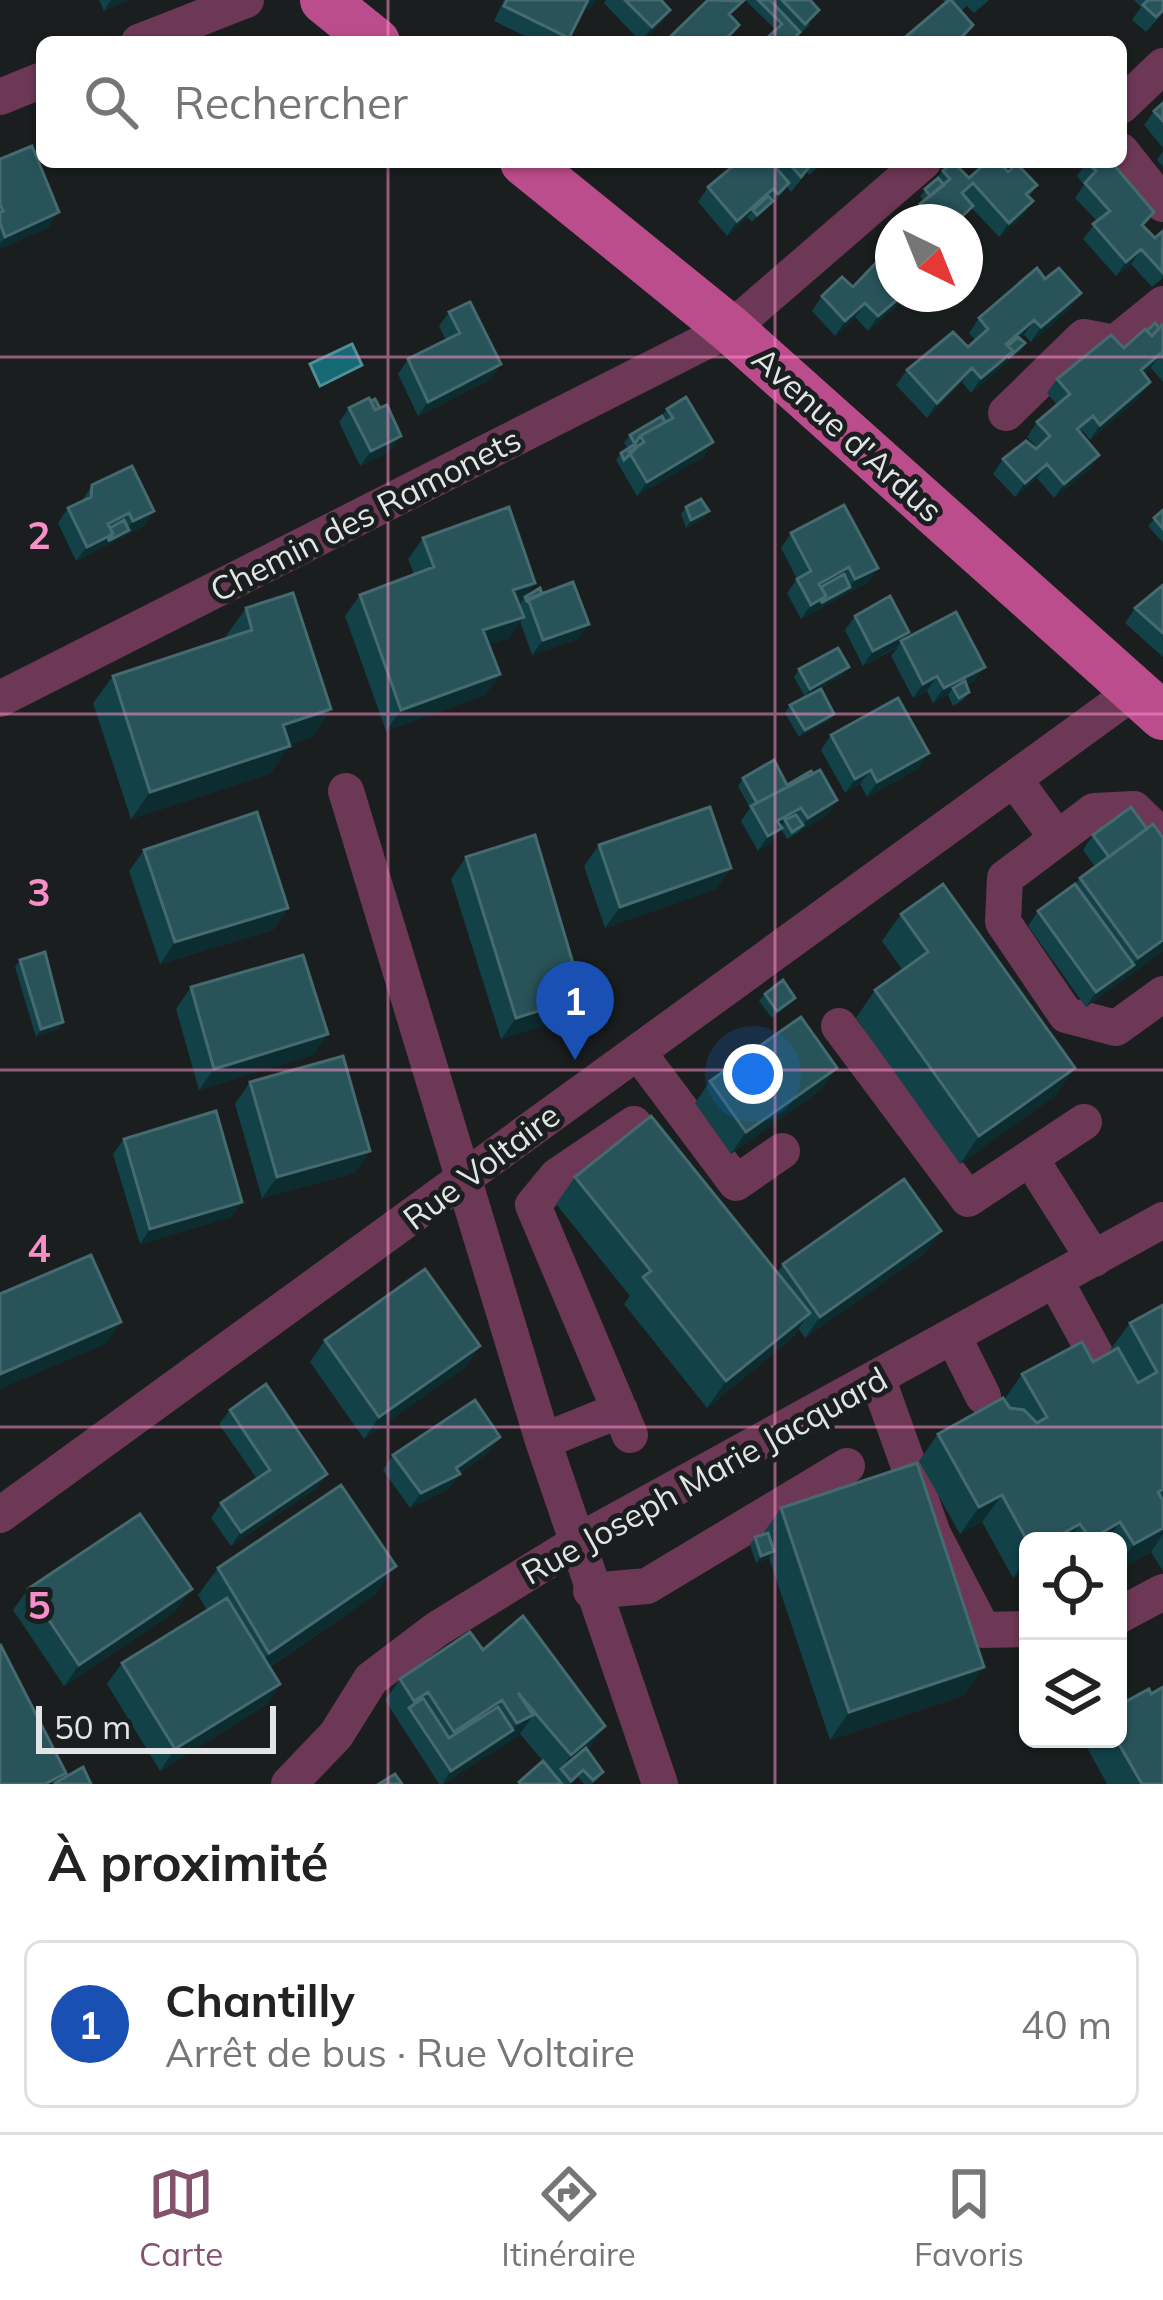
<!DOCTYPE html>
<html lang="fr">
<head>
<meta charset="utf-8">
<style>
	body { margin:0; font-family:Mulish,sans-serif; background:#f6f6f6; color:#222 }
	.controls { position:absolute; right:36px; bottom:36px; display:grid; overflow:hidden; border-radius:18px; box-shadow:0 3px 9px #0004 }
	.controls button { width:108px; height:108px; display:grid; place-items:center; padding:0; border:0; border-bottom:3px solid #e0e0e0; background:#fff; color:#222; font:60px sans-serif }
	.compass { position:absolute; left:875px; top:204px; width:108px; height:108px; border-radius:50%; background:#fff; box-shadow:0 3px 9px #0004; rotate:137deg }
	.scale { position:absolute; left:36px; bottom:30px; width:240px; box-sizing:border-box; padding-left:12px; border:6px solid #e2e4e5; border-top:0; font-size:33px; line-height:42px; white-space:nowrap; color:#e2e4e5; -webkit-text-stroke:9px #1a1e1e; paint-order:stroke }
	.you { position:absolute; left:753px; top:1074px; width:42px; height:42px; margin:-30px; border:9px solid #fff; border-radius:50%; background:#1a73e8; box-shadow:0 0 0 18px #1a73e833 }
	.badge { display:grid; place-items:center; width:78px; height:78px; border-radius:50%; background:#83536d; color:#fff; font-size:39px; font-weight:700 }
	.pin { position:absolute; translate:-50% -99px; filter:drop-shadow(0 3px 6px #0008) }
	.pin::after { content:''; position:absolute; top:63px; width:42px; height:36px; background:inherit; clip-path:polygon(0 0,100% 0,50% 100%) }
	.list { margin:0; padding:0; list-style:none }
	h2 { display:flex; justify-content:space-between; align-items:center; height:156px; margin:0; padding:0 48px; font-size:51px }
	h2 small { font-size:39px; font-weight:400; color:#767676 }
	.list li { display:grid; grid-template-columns:78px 1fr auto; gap:36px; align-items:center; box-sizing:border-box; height:168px; margin:0 24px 24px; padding:0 24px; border:3px solid #e0e0e0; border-radius:18px }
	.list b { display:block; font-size:45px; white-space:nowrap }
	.list p { margin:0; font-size:39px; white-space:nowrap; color:#767676 }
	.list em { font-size:39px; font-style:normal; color:#767676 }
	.icon { flex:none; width:66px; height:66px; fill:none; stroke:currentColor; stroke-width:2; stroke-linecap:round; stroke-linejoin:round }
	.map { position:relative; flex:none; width:1163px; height:1784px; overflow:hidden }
	.search { position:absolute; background:#fff; box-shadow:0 3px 9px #0004; left:36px; right:36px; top:36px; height:132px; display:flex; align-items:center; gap:30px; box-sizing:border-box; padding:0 42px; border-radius:18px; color:#767676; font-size:45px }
	.sheet { height:348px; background:#fff }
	nav { display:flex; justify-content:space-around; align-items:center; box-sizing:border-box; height:168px; border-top:3px solid #e0e0e0; background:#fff; font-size:33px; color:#767676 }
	nav a { display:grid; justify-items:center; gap:6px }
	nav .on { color:#83536d }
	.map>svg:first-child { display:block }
</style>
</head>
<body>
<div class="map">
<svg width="1163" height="1784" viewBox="0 0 1163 1784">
	<rect width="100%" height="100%" fill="#1a1e1e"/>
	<path fill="#156974" stroke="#528e96" stroke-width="3" d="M352,344L362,365L320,386L310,364Z"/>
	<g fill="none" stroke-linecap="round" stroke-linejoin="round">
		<path stroke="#6d3855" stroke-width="36" d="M139,42L246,0
			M0,97L42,80
			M1121,106L1163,66
			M1121,151L1163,204
			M1006,413L1084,337L1115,343L1163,304
			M0,699L730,329L923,162
			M1014,779L1057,838
			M346,791L543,1441L660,1784
			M1163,837L1134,809L1094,811L1005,878L1003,922L1066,1015L1116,1028L1163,994
			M839,1026L968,1199L1084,1122
			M638,1052L736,1183L782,1151
			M1030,1158L1094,1259
			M1055,1280L1098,1359
			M953,1336L983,1396
			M877,1377L933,1534L983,1630L1028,1629
			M630,1435L533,1205L557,1176L634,1124
			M543,1441L620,1410
			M0,1515L1136,690
			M591,1591L647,1586L847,1466
			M1118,1616L1163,1592
			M289,1784L336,1735L371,1679L437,1629L588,1536L1163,1220"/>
		<path stroke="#bc4d8c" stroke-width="48" d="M324,0L376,42
			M524,162L730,329L1163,716"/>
	</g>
	<path fill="#124148" d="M99,0H129L104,11Z
		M504,0H596L589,10L584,8L566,42H537L494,21Z
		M606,0H661L670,10L660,24L641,42L604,3Z
		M745,0H810L809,25L792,42H765L776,30Z
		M943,0H989L974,13L967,6L961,11V42H901L945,3Z
		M1134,0H1163V13L1146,32L1132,20L1141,7Z
		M1163,103V148L1144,125L1154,111Z
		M1163,151V167L1157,160Z
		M0,159L49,227L0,249Z
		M738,162H824L809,175L807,172L791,192L787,187L779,198L752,222L747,217L727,236L698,202L708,187Z
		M1087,162L1115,166L1129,182L1144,227L1155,238L1163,278L1152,287L1131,264L1116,276L1083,239L1097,221L1075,198L1084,185L1077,176Z
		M943,171L969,178L1008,172L1037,185L1029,197L1023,216L999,237L972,208L913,222L910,219L924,201L920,196Z
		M893,244V294H911L868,331L855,317L835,336L812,311L822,296L853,287Z
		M1071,308L1031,342L1024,335L1020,338L1025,343L1020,351L971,393L962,382L927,418L896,385L907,370L968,347L975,340L969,333L979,318Z
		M449,312L491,379L418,416L398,374L408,359L446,340L439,326Z
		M1163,324V382L1151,368L1144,374L1140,397L1090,440L1083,431L1080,433L1099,455L1089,470L1054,498L1037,478L1015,497L993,474L1003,459L1037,448L1027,437L1037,422L1057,405L1047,393L1057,379L1124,348L1147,331L1159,328Z
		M349,408L390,451L360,466L339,422Z
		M667,409L713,442L703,457L637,496L616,460L621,453L628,448L624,443L630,435L662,416Z
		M92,485L154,511L144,526L76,561L58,523L68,508L82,501Z
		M686,507L704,518L686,528L681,514Z
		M1163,510V543L1148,526Z
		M791,533L878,568L868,582L801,619L787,593L797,579L781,548Z
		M423,538L535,583L519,605L521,610L520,604L525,597L542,594L579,639L532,655L520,621L509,638L488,644L500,674L485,695L386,731L345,616L360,595L414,574L408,559Z
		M1163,585V657L1125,623L1135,608Z
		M246,608L312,737L289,744L271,773L131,819L93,703L113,676L227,638L226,636Z
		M855,616L909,632L902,641L985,667L974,681L967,685L969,692L963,700L953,706L948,695L933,703L927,691L913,698L891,656L898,647L863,666L845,630Z
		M799,669L843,675L805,697L794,677Z
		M790,705L834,714L829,721L799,737L785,713Z
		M831,735L919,768L867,797L860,784L845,793L821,750Z
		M743,778L787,785L837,800L827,815L787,839L781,829L771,843L758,851L741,821L750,808L738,786Z
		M1147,829L1163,838V951L1086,1007L1028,926L1038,911L1075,884L1080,878L1095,867L1083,850L1093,835Z
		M599,845L731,868L716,889L605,928L584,866Z
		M144,850L288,908L273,930L160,964L129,871Z
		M466,857L568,1018L501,1039L451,879Z
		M901,914L1056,1095L960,1164L856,1018L875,990L903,971L882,941Z
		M20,960L63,1022L58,1029L36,1037L15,967Z
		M191,987L313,1055L199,1090L176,1009Z
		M765,994L795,998L790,1005L772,1018L759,1001Z
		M710,1081L822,1089L731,1154L695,1103Z
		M250,1082L355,1173L262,1198L235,1104Z
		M124,1139L242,1202L231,1217L140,1244L113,1154Z
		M575,1177L777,1273L783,1264L926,1252L805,1338L799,1329L790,1340L707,1408L624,1304L630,1296L556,1204Z
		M1163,1305V1571L1151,1552L1118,1570V1541H1028V1570L1013,1578L982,1522L960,1534L919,1461L938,1434L1004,1400L1022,1374L1093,1362L1111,1352L1110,1350L1130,1323Z
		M325,1340L480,1346L465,1367L364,1439L310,1362Z
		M230,1410L327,1474L317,1488L231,1546L211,1518L221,1503L257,1479L219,1424Z
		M490,1451L460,1473L450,1488L410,1508L383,1470L393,1455Z
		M781,1508L965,1695L830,1740L769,1558L756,1563L750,1545L755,1537L762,1535Z
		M218,1568L376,1594L270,1667L280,1684L266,1705L160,1771L107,1684L122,1663L207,1610L198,1595Z
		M28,1589L177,1610L64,1686L13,1610Z
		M483,1650L590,1748L587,1750L598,1779L592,1784H584L578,1777L570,1784H518L519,1782L554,1774L520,1734L443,1784H439L385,1700L400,1679Z
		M1086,1739H1118L1163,1784H1107L1084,1742Z"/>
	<path fill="#0c2c30" d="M111,0H129L104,11Z
		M586,0H596L589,10L581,7Z
		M670,10L660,24L641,42L652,27Z
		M789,183L779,198L752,222L757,215Z
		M773,189L763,204L753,210L747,217L727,236L737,221Z
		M1033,201L1023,216L999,237L1009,223Z
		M59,212L49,227L0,249V244L5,237Z
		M1141,249L1131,264L1116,276L1126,262Z
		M1081,293L1071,308L1031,342L1041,327Z
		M904,294H911L868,331L878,316Z
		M865,303L855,317L835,336L845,321Z
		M1034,320L1024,335L1003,353L1006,344Z
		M1025,343L1020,351L971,393L981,378L1013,351Z
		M1161,353L1151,368L1131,385L1141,370Z
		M501,364L491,379L418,416L428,402Z
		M972,368L962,382L927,418L937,403Z
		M1150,382L1140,397L1090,440L1100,425Z
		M401,436L390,451L360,466L371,451Z
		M713,442L703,457L637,496L647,482Z
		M1099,455L1089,470L1054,498L1064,484Z
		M1047,464L1037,478L1015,497L1025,483Z
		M154,511L144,526L76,561L87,547L113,534L125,532L133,521Z
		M709,511L704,518L686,528L691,520Z
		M849,567L839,582L816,594L819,584Z
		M878,568L868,582L801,619L811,605L826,596L850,587L855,579Z
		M535,583L520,604L498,611L513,590Z
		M524,617L509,638L468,651L483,630Z
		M589,624L579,639L532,655L543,640Z
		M909,632L898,646L863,666L873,651Z
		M849,667L843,675L805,697L810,689Z
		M985,667L974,681L955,691L953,688L948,695L933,703L944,688Z
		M500,674L485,695L386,731L401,710Z
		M937,676L927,691L913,698L923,684Z
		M331,709L312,737L264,753L283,725Z
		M834,714L829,721L799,737L805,730Z
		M290,746L271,773L131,819L150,792Z
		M929,753L919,768L867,797L877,782Z
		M871,770L860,784L845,793L855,779Z
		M837,800L827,815L798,833L808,818Z
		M801,808L791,822L785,820L780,828L767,836L777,821Z
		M782,828L771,843L758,851L768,836Z
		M731,868L716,889L605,928L620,907Z
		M288,908L273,930L160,964L175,942Z
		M1163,940V951L1086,1007L1096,992Z
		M583,997L568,1018L501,1039L516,1018Z
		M795,998L790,1005L772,1018L777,1011Z
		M63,1022L58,1029L36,1037L41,1029Z
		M328,1034L313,1055L199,1090L214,1069Z
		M837,1068L822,1089L731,1154L746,1132Z
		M1075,1068L1056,1095L960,1164L979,1136Z
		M370,1151L355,1173L262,1198L277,1177Z
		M242,1202L231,1217L140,1244L150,1229Z
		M941,1231L926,1252L805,1338L820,1317Z
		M810,1313L790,1340L707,1408L726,1381Z
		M121,1322L106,1344L0,1389V1374Z
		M480,1346L465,1367L364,1439L379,1417Z
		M500,1437L490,1451L454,1477L460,1474L450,1488L410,1508L421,1493Z
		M327,1474L317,1488L231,1546L241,1532Z
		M1002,1495L982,1522L960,1534L979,1507Z
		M1120,1522L1107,1541H1090L1091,1539Z
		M1080,1524L1068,1541H1049Z
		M1163,1528V1534L1151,1552L1118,1570V1567L1134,1544Z
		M774,1551L769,1558L756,1563L761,1556Z
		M1028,1557V1570L1013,1578Z
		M396,1566L376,1594L250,1680L269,1653Z
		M192,1589L177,1610L64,1686L79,1665Z
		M984,1667L965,1695L830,1740L849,1712Z
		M280,1684L266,1705L160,1771L175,1749Z
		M502,1700L487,1721L439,1753L454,1732Z
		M533,1715L518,1737L442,1784L451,1771L513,1730L517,1723Z
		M605,1726L590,1748L562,1771L561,1769L571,1755Z"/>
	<path fill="#285359" stroke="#456a6f" stroke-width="3" d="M507,0H588L569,38L504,6Z
		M625,0H661L670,10L652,27Z
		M708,0L743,1L729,14L739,25L723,42H665Z
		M758,0H770L800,32L790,42H771L767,38L782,24Z
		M782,0H810L819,10L805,24Z
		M949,0H951L973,25L957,42H906L903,39Z
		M1148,0H1163V10L1156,17L1143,5Z
		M1163,103V121L1154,111Z
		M32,146L59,212L5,237L0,223V212L3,211L0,204V159Z
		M738,162H771L789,183L778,194L773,189L737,221L708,187Z
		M788,162H813L801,177Z
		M953,162L969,178L987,162H999L1008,172L1017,164L1037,185L1026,194L1033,201L1009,223L973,183L962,193L973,206L956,222H913L926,211L920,204L950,179L943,171Z
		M1087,162H1117L1114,165L1154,212L1142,225L1155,238L1163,231L1162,272L1141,249L1126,262L1093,224L1110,211L1085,183L1096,171Z
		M938,178L944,185L930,196L925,189Z
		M768,196L773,201L757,215L753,210Z
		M893,245V294H904L878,316L865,303L845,321L822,296L842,277L853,287Z
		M1037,268L1045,279L1059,268L1081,293L1041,327L1034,320L1006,344L1013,351L999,363L981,378L972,368L937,403L907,370L953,332L968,347L988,329L979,318Z
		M470,302L501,364L428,402L408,359L460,333L449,312Z
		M1155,323L1159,328L1152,336L1147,331Z
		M1163,324V356L1161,353L1141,370L1150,382L1100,425L1093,416L1077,429L1099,455L1064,484L1047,464L1025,483L1003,459L1026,441L1036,449L1050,436L1037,422L1070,394L1057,379L1111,335L1124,348L1145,329L1152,336Z
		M1018,337L1025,343L1008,358L1013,351L1008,346Z
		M686,397L713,442L647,482L629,452L644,442L640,436L673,418L667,409Z
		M369,398L375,410L387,405L401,436L371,451L349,408Z
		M375,399L380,408L375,410L371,401Z
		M662,416L665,422L640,436L635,444L630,435Z
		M635,444L637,447L624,460L621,453Z
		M132,466L154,511L133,521L129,513L108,524L113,534L87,547L68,508L91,497L92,485Z
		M701,499L709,511L691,520L686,507Z
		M844,505L878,568L855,579L849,567L819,584L826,596L811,605L797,579L811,571L791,533Z
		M509,507L535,583L513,590L524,617L483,630L500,674L401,710L360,595L434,567L423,538Z
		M1163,510V529L1154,518Z
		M124,520L129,530L108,541L113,534L110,528Z
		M844,574L850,587L821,603L826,596L821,587Z
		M573,582L589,624L543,640L528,599Z
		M1163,585V633L1135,608Z
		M540,588L542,594L527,601L525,597Z
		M293,593L331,709L283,725L290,746L150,792L113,676L252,630L246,608Z
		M890,596L909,632L873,651L855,616Z
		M956,612L985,667L944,688L937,676L923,684L901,641Z
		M838,648L849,667L810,689L799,669Z
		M965,681L969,692L959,698L953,688Z
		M821,689L834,714L805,730L790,705Z
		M898,698L929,753L877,782L871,770L855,779L831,735Z
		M774,760L787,785L811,771L813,774L757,803L743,778Z
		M820,770L837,800L808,818L801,808L777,821L782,828L768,836L751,806Z
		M710,807L731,868L620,907L599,845Z
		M1131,807L1147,829L1109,857L1093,835Z
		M257,812L288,908L175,942L144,850Z
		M796,815L803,825L792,832L785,820Z
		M1153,824L1163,838V940L1138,958L1080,878Z
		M535,835L583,997L516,1018L466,857Z
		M943,884L1075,1068L979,1136L875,990L928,952L901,914Z
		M1075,884L1134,965L1096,992L1038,911Z
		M45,952L63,1022L41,1029L20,960Z
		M303,955L328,1034L214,1069L191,987Z
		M783,980L795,998L777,1011L765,994Z
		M801,1017L837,1068L746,1132L710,1081Z
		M343,1056L370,1151L277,1177L250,1082Z
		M216,1111L242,1202L150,1229L124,1139Z
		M651,1116L810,1313L726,1381L643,1277L651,1271L575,1177Z
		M904,1179L941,1231L820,1317L783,1264Z
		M91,1255L121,1322L0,1374V1294Z
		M425,1269L480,1346L379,1417L325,1340Z
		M1163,1305V1489L1158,1492L1163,1501V1528L1134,1544L1120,1522L1091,1539L1080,1524L1049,1541L1028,1542L1002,1495L979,1507L938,1434L1003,1398L1010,1408L1024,1410L1037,1423L1047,1417L1022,1374L1082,1342L1093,1362L1118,1348L1138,1383L1157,1372L1130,1323Z
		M266,1384L327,1474L241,1532L221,1503L270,1470L230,1410Z
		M475,1400L500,1437L456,1468L460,1474L421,1493L393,1455Z
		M917,1463L984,1667L849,1712L781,1508Z
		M341,1485L396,1566L269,1653L218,1568Z
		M140,1514L192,1589L79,1665L28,1589Z
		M768,1533L774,1551L761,1556L755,1537Z
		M227,1598L280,1684L175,1749L122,1663Z
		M523,1616L605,1726L571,1755L518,1693L533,1715L517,1723L502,1700L454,1732L428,1692L414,1701L400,1679L470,1632L483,1650Z
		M0,1644L66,1773L45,1784H0Z
		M1163,1687V1784H1142L1116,1739H1118V1706L1149,1689L1151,1694Z
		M423,1698L449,1738L498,1707L513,1730L451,1771L409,1708Z
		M586,1748L603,1772L593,1780L583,1770L571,1781L561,1769Z
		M543,1761L562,1784H521L519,1782Z
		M83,1767L91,1784H56L55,1783Z
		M395,1774L402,1784H379Z"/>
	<path fill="none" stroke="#f98fc8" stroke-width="3" stroke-opacity="0.55" d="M388,0V42M775,0V42M388,162V1784M775,162V1784M0,357H1163M0,714H1163M0,1070H1163M0,1427H1163"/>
	<g text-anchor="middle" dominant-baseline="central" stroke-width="10" stroke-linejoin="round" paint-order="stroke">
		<g font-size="33" fill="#e2e4e5" stroke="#1a1e1e">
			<text transform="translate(848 434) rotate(42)">Avenue d'Ardus</text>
			<text transform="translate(365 514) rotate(-27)">Chemin des Ramonets</text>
			<text transform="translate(481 1166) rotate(-37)">Rue Voltaire</text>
			<text transform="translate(704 1475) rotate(-29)">Rue Joseph Marie Jacquard</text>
		</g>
	</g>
	<g font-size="39" text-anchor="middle" font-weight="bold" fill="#f98fc8" stroke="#1a1e1e" stroke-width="10" stroke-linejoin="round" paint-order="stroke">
		<text x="39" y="549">2</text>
		<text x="39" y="906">3</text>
		<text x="39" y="1262">4</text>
		<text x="39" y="1619">5</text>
	</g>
</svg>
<div class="controls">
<button><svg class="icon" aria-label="locate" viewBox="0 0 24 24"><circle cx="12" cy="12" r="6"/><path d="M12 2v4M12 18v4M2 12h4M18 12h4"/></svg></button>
<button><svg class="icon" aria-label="layers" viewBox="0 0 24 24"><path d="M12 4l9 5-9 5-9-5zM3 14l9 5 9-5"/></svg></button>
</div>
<svg class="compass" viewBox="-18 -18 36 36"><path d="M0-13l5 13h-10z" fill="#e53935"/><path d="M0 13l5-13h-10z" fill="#767676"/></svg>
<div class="scale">50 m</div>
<div class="you"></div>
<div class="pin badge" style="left:575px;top:1060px;background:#1a4fb4">1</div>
<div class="search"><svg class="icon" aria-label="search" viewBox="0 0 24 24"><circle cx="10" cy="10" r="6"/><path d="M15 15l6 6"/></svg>Rechercher</div>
</div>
<section class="sheet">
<h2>À proximité<small></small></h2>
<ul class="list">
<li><span class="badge" style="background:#1a4fb4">1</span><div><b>Chantilly</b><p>Arrêt de bus · Rue Voltaire</p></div><em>40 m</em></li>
</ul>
</section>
<nav>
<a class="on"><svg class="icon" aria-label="map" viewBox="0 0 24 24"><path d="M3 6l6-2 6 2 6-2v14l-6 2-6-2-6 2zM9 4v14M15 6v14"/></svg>Carte</a>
<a><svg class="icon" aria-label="directions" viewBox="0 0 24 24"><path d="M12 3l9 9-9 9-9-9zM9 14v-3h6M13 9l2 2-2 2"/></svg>Itinéraire</a>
<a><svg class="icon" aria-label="saved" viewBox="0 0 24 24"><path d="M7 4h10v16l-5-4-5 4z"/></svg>Favoris</a>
</nav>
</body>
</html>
